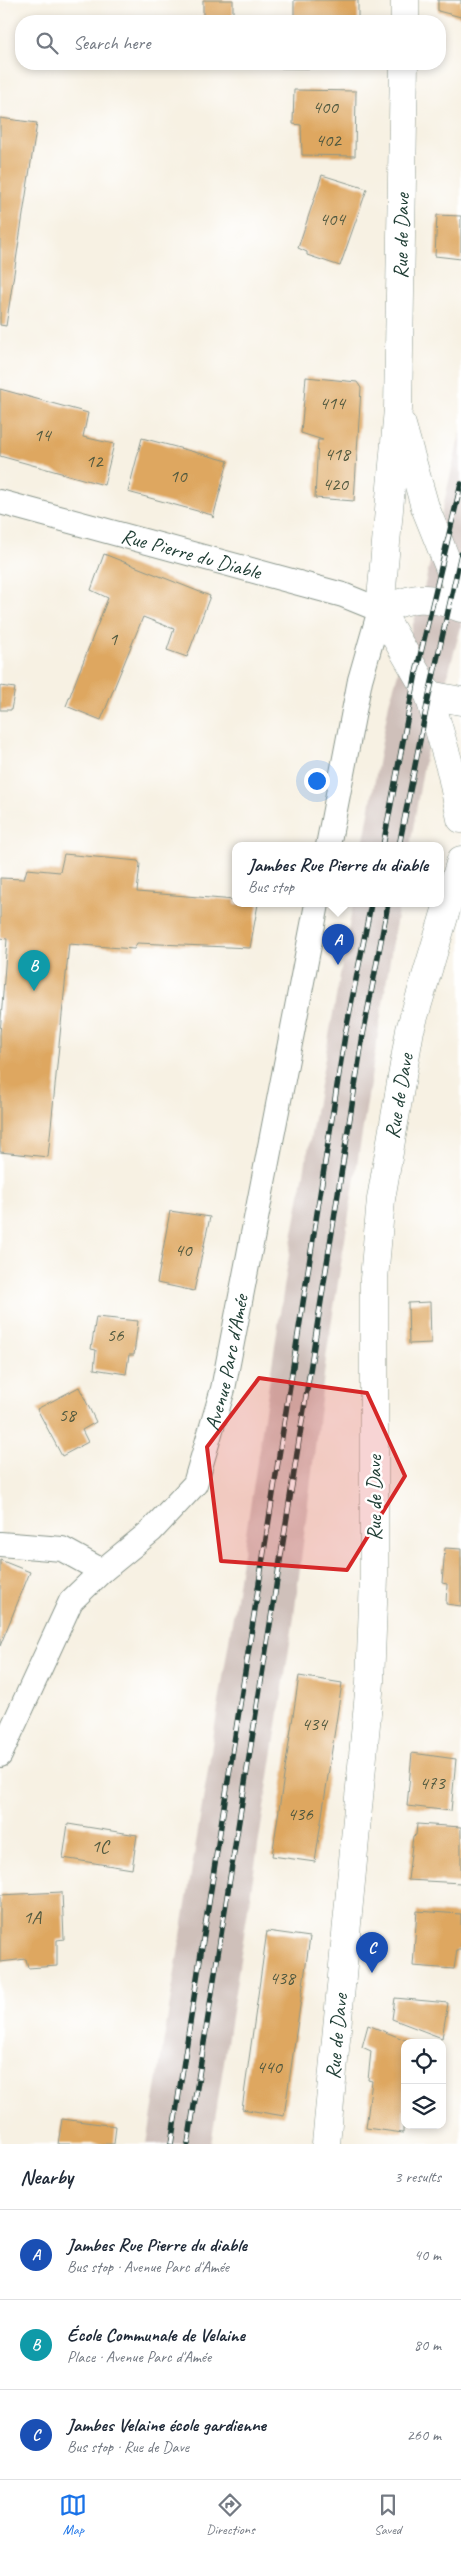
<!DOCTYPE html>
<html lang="en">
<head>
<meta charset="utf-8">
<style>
	body { margin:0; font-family:Caveat,sans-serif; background:#f6f6f7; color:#1f2937 }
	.controls { position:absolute; right:15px; bottom:15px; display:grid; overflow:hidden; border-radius:10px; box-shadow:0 2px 8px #0003 }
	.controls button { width:45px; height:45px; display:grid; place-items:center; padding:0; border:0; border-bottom:1px solid #e0e1e3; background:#fff; color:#1f2937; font:25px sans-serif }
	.you { position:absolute; left:316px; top:780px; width:18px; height:18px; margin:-12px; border:4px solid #fff; border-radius:50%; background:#1a73e8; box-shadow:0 0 0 8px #1a73e833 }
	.badge { display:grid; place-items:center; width:32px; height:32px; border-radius:50%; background:#1a73e8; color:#fff; font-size:16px; font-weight:700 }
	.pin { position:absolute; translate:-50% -41px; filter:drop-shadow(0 1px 2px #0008) }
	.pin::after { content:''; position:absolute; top:26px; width:18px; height:15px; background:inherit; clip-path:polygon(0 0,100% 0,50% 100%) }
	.popup { position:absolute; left:232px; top:842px; width:212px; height:65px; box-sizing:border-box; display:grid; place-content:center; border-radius:10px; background:#fff; filter:drop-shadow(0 1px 4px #0005); font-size:16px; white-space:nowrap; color:#747a83 }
	.popup b { font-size:19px; color:#1f2937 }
	.popup::after { content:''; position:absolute; left:50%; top:100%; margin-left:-10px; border:10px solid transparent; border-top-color:#fff }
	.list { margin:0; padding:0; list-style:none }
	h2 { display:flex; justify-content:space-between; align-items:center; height:65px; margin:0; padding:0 20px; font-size:21px }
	h2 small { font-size:16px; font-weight:400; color:#747a83 }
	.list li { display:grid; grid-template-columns:32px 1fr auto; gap:15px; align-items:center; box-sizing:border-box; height:90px; padding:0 20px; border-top:1px solid #e0e1e3 }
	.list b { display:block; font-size:19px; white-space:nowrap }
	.list p { margin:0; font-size:16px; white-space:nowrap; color:#747a83 }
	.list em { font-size:16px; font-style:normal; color:#747a83 }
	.icon { flex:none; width:28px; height:28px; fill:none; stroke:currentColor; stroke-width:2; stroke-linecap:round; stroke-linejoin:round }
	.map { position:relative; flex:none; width:461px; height:2144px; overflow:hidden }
	.search { position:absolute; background:#fff; box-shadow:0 2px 8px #0003; left:15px; right:15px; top:15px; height:55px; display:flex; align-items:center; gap:12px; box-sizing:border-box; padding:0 18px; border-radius:20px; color:#747a83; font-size:19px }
	.sheet { height:335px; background:#fff }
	nav { display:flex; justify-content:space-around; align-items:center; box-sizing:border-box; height:70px; border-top:1px solid #e0e1e3; background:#fff; font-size:14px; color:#747a83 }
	nav a { display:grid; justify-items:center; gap:2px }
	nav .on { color:#1a73e8 }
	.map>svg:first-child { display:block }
</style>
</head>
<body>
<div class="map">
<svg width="461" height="2144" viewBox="0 0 461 2144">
	<rect width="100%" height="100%" fill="#fff"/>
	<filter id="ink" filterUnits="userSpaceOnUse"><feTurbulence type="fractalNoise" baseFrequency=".02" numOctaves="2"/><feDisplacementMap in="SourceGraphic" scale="10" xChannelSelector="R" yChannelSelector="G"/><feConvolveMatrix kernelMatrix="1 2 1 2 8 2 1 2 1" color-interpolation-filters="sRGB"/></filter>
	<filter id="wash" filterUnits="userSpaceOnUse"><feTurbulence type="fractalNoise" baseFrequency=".0096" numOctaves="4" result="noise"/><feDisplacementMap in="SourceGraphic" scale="20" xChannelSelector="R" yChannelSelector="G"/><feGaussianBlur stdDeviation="1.12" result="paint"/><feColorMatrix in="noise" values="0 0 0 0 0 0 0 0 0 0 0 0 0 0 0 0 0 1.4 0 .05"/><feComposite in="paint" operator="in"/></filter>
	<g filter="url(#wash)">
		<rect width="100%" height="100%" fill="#f7f1e3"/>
		<path fill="#cfc0ba" d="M461,430V627L425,758L410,846H363L389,703L424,588Z
			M353,904H399L327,1351L293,1624L211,2144H147L238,1585L289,1255Z"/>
		<g id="blocks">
			<path fill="#dea761" d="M203,0H233V21H203Z
				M294,0H358V21H294Z
				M438,0H461V17L438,11Z
				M281,64H357V69L281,68Z
				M294,90L356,91L355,156L302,155L301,125L293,124Z
				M0,118L37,123L6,326L0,325Z
				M322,175L367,189L340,266L307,255V252L298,248Z
				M437,215L461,216V259L435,256Z
				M306,377L357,382L361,388L354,501L315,498L318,440H323L301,433Z
				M0,389L88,413L83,437L114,444L104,485L0,456Z
				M142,438L228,461L213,518L212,515L128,492Z
				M104,554L210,596L187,657L167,650L174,629L143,617L101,720L66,706L108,598L91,590Z
				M0,686L15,688L11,710H0Z
				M64,854L138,861L140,864L137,892L235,900V904H258L250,948L137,943L134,949L69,944L48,1157L0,1152V1033L7,939L0,938V878L24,879L27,869L60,872Z
				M170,1211L210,1217L194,1291L157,1283Z
				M430,1302L431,1343L409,1344L408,1303Z
				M96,1317L138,1321L134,1355H129L126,1374L94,1369L96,1350L91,1349Z
				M79,1387L96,1422L82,1430L88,1442L62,1456L37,1409Z
				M445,1548L461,1549V1606L446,1604L447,1584L442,1583Z
				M0,1560L30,1572L0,1646Z
				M299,1676L342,1683L315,1862L272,1856Z
				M412,1753L456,1759L451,1811L407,1806Z
				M68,1824L137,1835L132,1869L63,1858Z
				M417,1824L461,1827V1883L408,1880L413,1836L416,1835Z
				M62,1892L64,1939L57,1940V1966L28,1968L26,1959L0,1962V1895Z
				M417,1911L461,1914V1950H457L454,1969L413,1966Z
				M267,1931L310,1937L284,2116L242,2109Z
				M395,1998L448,2003L442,2038L392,2019Z
				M368,2025L413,2043H405L403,2133L366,2128L372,2081L368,2080L371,2051L362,2047Z
				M62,2119L116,2126L114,2144H58Z"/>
		</g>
	</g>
	<g filter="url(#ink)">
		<use href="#blocks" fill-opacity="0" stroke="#8b978c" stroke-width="1"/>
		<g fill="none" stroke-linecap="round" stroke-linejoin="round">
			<g stroke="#8b978c" stroke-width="26">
				<g id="minor">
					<path id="s1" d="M0,502L343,595L380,610L360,680L328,846"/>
					<path d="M0,1544L62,1549L102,1571"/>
					<path id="s2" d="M0,1755L71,1601L102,1571L151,1531L195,1484L223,1389L317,904"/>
				</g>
			</g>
			<g stroke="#8b978c" stroke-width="29">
				<g id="secondary">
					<path d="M405,21V0"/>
					<path d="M404,64L398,409L380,610L429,695L451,771L461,819"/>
					<path d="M402,425L425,507L461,597"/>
					<path d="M380,610C413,597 426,594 461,608"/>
					<path d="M429,695L461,701"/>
					<path id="s3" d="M326,2144L370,1682L374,1578V1279L381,1199L410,1030L461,860"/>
				</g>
			</g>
			<use href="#minor" stroke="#fff" stroke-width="24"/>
			<use href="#secondary" stroke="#fff" stroke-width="28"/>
			<g stroke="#1f3d34" stroke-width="5.5">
				<path id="rail" d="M383,846L416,673L461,484
					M399,846L429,695L461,554
					M171,2144L345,1035L371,904
					M188,2144L363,1035L388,904"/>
			</g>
			<use href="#rail" stroke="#fff" stroke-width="4" stroke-dasharray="11" stroke-linecap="butt"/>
		</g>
	</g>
	<path fill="#d62828" fill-opacity="0.2" stroke="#d62828" stroke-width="4" stroke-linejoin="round" d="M259,1378L367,1393L405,1476L347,1570L221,1561L207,1447Z"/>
	<g text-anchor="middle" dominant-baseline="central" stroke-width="5" stroke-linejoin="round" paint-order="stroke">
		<g font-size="19" fill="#4f583f">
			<text x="325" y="107">400</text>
			<text x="328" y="140">402</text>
			<text x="332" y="219">404</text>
			<text x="332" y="403">414</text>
			<text x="42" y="435">14</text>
			<text x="337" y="454">418</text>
			<text x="94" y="461">12</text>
			<text x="178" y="476">10</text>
			<text x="335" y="484">420</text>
			<text x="113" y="639">1</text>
			<text x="183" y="1250">40</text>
			<text x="115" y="1335">56</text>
			<text x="67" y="1415">58</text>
			<text x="314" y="1724">434</text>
			<text x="432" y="1783">473</text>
			<text x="300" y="1814">436</text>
			<text x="100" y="1846">1C</text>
			<text x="32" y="1917">1A</text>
			<text x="282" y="1978">438</text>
			<text x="269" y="2067">440</text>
		</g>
		<g font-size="21" fill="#1f3d34" stroke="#fff">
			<text transform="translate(401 236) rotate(-89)">Rue de Dave</text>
			<text stroke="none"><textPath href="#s1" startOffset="198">Rue Pierre du Diable</textPath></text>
			<text stroke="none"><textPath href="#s3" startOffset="1052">Rue de Dave</textPath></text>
			<text stroke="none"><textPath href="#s2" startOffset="466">Avenue Parc d'Amée</textPath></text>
			<text transform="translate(374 1498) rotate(-90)">Rue de Dave</text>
			<text stroke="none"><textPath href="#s3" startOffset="108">Rue de Dave</textPath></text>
		</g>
	</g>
</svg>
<div class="controls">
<button><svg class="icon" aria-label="locate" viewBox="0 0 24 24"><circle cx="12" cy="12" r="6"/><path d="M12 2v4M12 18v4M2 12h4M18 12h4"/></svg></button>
<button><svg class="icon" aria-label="layers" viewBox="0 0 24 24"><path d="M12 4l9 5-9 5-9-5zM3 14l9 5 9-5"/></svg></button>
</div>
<div class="you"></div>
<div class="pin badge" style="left:338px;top:965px;background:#1a4fb4">A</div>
<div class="popup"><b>Jambes Rue Pierre du diable</b>Bus stop</div>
<div class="pin badge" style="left:34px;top:991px;background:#0f9aa8">B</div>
<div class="pin badge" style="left:372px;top:1973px;background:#1a4fb4">C</div>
<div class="search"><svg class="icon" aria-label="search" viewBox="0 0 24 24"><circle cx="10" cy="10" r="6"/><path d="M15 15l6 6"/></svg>Search here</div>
</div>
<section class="sheet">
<h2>Nearby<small>3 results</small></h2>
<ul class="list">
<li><span class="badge" style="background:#1a4fb4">A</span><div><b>Jambes Rue Pierre du diable</b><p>Bus stop · Avenue Parc d'Amée</p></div><em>40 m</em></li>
<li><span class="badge" style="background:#0f9aa8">B</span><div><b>École Communale de Velaine</b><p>Place · Avenue Parc d'Amée</p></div><em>80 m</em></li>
<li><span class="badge" style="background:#1a4fb4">C</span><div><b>Jambes Velaine école gardienne</b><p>Bus stop · Rue de Dave</p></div><em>260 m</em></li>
</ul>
</section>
<nav>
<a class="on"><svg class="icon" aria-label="map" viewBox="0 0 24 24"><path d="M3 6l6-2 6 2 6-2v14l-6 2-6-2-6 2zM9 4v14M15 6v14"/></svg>Map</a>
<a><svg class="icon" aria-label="directions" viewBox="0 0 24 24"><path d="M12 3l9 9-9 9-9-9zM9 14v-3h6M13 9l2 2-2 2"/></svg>Directions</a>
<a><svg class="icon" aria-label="saved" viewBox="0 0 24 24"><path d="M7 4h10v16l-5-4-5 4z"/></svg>Saved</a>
</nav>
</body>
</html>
